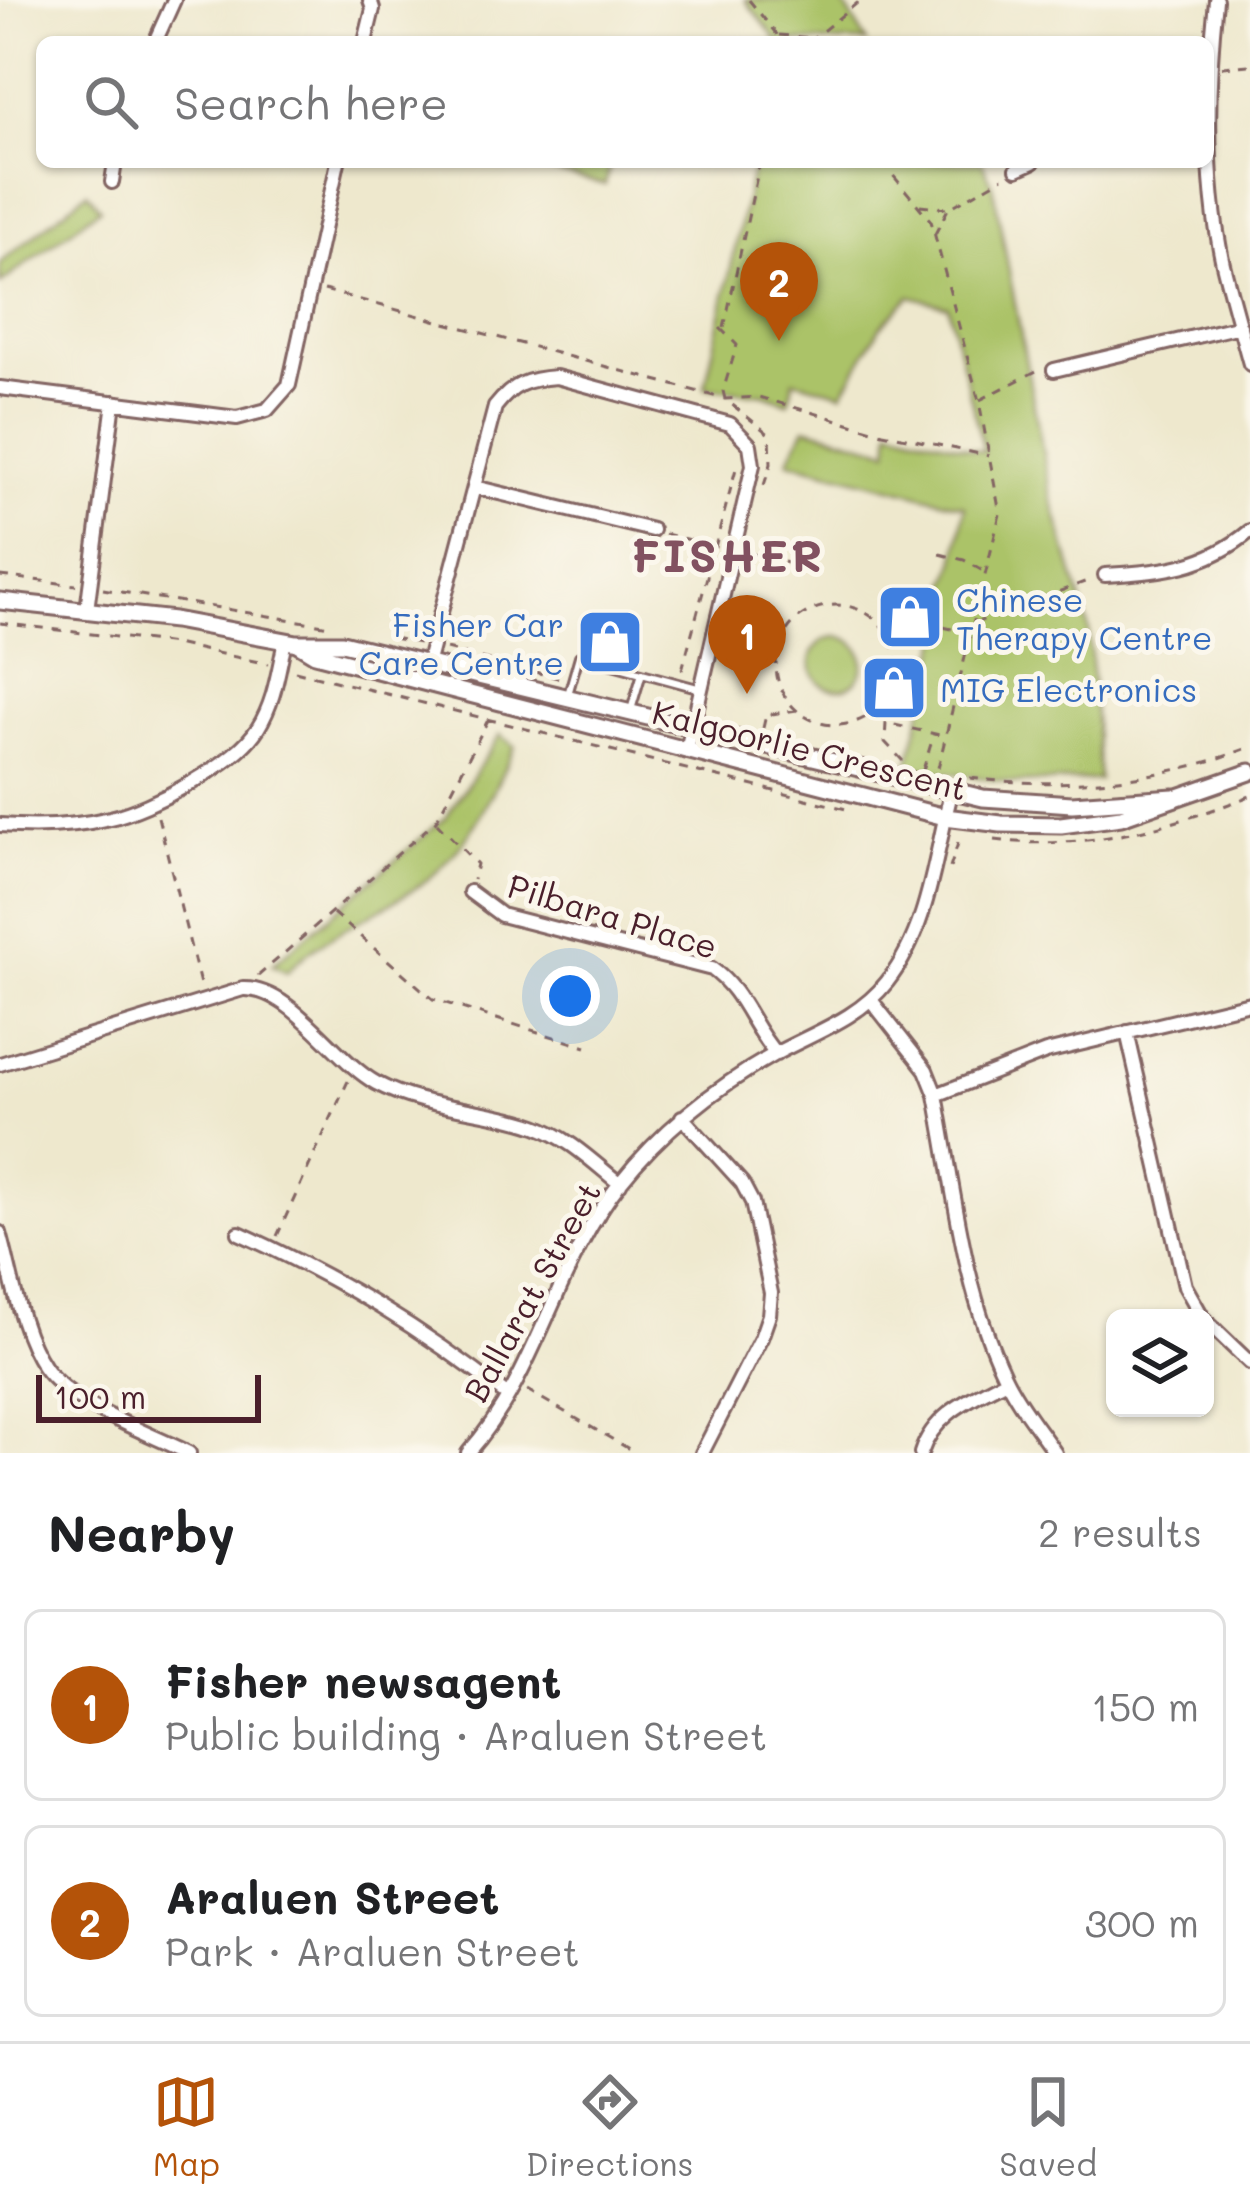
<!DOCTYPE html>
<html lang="en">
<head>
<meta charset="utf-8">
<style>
	body { margin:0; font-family:Mali,sans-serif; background:#f6f6f6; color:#202124 }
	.controls { position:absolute; right:36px; bottom:36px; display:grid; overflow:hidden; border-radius:18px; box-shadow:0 3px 9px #0004 }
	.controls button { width:108px; height:108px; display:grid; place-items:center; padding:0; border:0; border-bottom:3px solid #e0e0e0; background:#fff; color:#202124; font:60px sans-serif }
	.scale { position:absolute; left:36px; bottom:30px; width:225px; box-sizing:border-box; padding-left:12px; border:6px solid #4a1f2b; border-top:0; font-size:33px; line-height:42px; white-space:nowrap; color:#4a1f2b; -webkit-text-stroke:9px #fbf7ec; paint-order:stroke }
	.you { position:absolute; left:570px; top:996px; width:42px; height:42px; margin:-30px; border:9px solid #fff; border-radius:50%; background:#1a73e8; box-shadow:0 0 0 18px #1a73e833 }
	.badge { display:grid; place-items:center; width:78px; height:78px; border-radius:50%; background:#b45309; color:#fff; font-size:39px; font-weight:700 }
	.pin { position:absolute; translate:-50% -99px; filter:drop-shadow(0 3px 6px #0008) }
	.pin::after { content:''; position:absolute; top:63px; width:42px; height:36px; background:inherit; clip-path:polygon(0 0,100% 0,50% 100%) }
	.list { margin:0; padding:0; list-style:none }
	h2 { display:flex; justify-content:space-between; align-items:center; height:156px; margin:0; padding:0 48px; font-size:51px }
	h2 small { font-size:39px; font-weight:400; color:#757577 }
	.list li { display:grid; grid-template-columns:78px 1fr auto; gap:36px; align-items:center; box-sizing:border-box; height:192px; margin:0 24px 24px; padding:0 24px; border:3px solid #e0e0e0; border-radius:18px }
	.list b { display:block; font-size:45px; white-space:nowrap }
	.list p { margin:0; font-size:39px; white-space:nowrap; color:#757577 }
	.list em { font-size:39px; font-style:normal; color:#757577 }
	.icon { flex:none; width:66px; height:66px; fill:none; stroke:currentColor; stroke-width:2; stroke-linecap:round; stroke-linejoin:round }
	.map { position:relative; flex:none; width:1250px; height:1453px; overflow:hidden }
	.search { position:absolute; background:#fff; box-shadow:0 3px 9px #0004; left:36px; right:36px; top:36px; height:132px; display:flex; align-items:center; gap:30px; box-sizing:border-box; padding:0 42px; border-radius:18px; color:#757577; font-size:45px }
	.sheet { height:588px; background:#fff }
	nav { display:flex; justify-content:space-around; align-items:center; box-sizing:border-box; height:168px; border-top:3px solid #e0e0e0; background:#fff; font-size:33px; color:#757577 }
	nav a { display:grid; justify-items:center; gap:6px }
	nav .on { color:#b45309 }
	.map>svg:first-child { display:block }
</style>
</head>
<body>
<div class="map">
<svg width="1250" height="1453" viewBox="0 0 1250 1453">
	<rect width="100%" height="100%" fill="#fbf7ec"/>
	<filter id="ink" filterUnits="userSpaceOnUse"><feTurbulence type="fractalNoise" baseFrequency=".00833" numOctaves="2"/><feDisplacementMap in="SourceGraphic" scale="24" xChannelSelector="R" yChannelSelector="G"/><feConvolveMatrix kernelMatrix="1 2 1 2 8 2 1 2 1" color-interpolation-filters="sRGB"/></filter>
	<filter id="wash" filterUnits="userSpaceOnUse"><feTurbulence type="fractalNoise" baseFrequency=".004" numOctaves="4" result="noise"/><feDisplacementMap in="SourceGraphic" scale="48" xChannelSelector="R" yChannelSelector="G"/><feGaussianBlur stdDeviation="2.7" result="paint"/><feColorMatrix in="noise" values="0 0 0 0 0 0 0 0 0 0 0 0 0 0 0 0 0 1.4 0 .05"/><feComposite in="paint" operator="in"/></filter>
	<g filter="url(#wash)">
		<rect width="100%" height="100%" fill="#eee8cd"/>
		<path fill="#abc368" stroke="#7a714a" stroke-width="3" d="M745,0H841L867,42H778Z
			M542,162H611L605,185L540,168Z
			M754,162H982L993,186L1051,496L1089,630L1099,780L1013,783L908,766L943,627L937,616L956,558L965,506L788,461L805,427L889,450L891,428L984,452L948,306L910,296L880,327L843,393L794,380L788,402L765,394L705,387Z
			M87,192L100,208L0,284V263Z
			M811 663a26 26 0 1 1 52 0a26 26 0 1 1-52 0Z
			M500,735L515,746C492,795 466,854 420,885C377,915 323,933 287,972L272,965L446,817Z"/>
	</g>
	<g filter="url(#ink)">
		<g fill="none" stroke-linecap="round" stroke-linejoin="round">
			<g stroke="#836564" stroke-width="12">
				<path id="service" d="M567,698L579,656L701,689
					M631,710L642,673"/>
			</g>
			<g stroke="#836564" stroke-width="18">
				<path id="minor" d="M1216,0C1207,86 1204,179 1223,264C1231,297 1241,331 1250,364
					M155,42L174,0
					M365,42L373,9L370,0
					M1017,169L1033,162
					M112,182L115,162
					M1054,370L1240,326
					M0,388L237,418L267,410L289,385L338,162
					M474,487L652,530
					M1105,575C1161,572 1206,568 1250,531
					M87,610L114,402
					M426,669L495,407C513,384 527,379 556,377L730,424L750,445L753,465L687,750
					M0,825C38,828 73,827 110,818C150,809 236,764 258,728C275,701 278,671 285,641
					M470,892L501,915L712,969C743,991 751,1026 776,1054
					M871,1000L926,1070L936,1095C954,1188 963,1289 1004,1375C1017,1403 1038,1428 1055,1453
					M1127,1032L1185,1286L1203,1318
					M0,1064L243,989C291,987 334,1060 376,1083C424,1109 485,1108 536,1126C569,1138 593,1162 620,1184
					M936,1095L1046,1052L1250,1003
					M682,1117L742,1183L752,1202L771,1293L769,1315L761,1338L702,1453
					M0,1233C12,1275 19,1330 44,1367C71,1406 147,1432 189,1453
					M239,1233C340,1279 420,1327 508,1396
					M1205,1320L1250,1363
					M468,1453C538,1375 555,1265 620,1183C662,1130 715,1088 773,1055C813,1033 858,1019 887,982C929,929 935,855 951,793
					M921,1453C934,1413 971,1399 1006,1380"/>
			</g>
			<g stroke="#836564" stroke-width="21">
				<path id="tertiary" d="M0,601L174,620L297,643H342L983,798L1072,804L1174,797
					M297,643L315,654L945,817L1001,824L1061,825L1121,817L1250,772"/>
			</g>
			<path stroke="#836564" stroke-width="3" stroke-dasharray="9 9" stroke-linecap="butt" d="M749,0L783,42
				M779,35L810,38
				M809,42L861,0
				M1222,67L1250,65
				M882,162L931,221L979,401L1000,514L937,772
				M920,205L946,208
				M935,234L948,209L1003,177
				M324,290L725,399L759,397L883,433L989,456
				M720,328L737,345L723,391L725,399L770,435L771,464L762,491
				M724,328L760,162
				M980,400L1040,369
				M665,534L714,546
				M749,553L803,567L799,581
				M940,554L964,560L983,571
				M0,576L76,585
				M103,589L330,626
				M776 665a60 60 0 1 1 120 0a60 60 0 1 1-120 0Z
				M904,618L909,619
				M0,623L175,644L268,664
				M975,623L1090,580
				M943,627L970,633
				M393,638L419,643
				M446,649L558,678
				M682,670L737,465
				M295,671L850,810
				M763,728L766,715L797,710
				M903,761L885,742L886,723L944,736
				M923,770L934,734
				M970,778C1062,789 1163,782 1250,747
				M158,817L201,988
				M437,823L477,864L473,880
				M995,840C1082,851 1169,828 1250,796
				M950,868L960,837
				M333,913L433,999L586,1047
				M258,976L436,821L488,720
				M277,1236L348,1081
				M527,1390L636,1453"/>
			<use href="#service" stroke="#fff" stroke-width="6"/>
			<use href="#minor" stroke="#fff" stroke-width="12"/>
			<use href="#tertiary" stroke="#fff" stroke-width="15"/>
		</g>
	</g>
	<defs>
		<g id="shop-square" transform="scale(3.45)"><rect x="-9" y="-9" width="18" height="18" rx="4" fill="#3f7fe0" stroke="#fbf7ec"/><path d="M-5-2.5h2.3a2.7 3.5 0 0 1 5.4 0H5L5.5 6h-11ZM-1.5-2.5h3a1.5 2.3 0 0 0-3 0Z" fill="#fff"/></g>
	</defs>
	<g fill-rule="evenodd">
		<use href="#shop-square" x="910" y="617"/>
		<use href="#shop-square" x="610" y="642"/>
		<use href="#shop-square" x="894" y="688"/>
	</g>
	<g text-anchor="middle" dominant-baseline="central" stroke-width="10" stroke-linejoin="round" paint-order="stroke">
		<g font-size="33" fill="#366cbe" stroke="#fbf7ec" text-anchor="start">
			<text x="956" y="598">Chinese<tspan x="956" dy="38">Therapy Centre</tspan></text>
			<text x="564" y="623" text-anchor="end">Fisher Car<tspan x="564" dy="38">Care Centre</tspan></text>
			<text x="940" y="688">MIG Electronics</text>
		</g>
		<g font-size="33" fill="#4a1f2b" stroke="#fbf7ec">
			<text transform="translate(810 749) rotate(14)">Kalgoorlie Crescent</text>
			<text transform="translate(613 915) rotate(17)">Pilbara Place</text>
			<text transform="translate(531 1291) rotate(-61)">Ballarat Street</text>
		</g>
		<g font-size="45" font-weight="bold" letter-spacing="3" fill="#825160" stroke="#fbf7ec">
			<text x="728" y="554">FISHER</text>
		</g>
	</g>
</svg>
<div class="controls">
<button><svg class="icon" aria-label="layers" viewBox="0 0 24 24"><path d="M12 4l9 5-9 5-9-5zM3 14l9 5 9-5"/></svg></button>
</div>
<div class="scale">100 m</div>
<div class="you"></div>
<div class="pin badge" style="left:747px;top:694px">1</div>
<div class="pin badge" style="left:779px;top:341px">2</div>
<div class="search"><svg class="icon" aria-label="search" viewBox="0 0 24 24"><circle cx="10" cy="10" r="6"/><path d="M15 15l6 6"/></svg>Search here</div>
</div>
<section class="sheet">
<h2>Nearby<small>2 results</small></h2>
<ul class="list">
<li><span class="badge">1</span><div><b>Fisher newsagent</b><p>Public building · Araluen Street</p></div><em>150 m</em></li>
<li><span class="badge">2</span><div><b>Araluen Street</b><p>Park · Araluen Street</p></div><em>300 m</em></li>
</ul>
</section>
<nav>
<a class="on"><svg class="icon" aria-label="map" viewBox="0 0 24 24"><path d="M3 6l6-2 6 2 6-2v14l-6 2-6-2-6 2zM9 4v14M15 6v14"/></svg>Map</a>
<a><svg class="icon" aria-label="directions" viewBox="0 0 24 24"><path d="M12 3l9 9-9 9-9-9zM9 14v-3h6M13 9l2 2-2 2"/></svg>Directions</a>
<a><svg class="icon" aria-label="saved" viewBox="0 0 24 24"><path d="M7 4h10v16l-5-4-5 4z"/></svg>Saved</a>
</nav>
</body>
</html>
